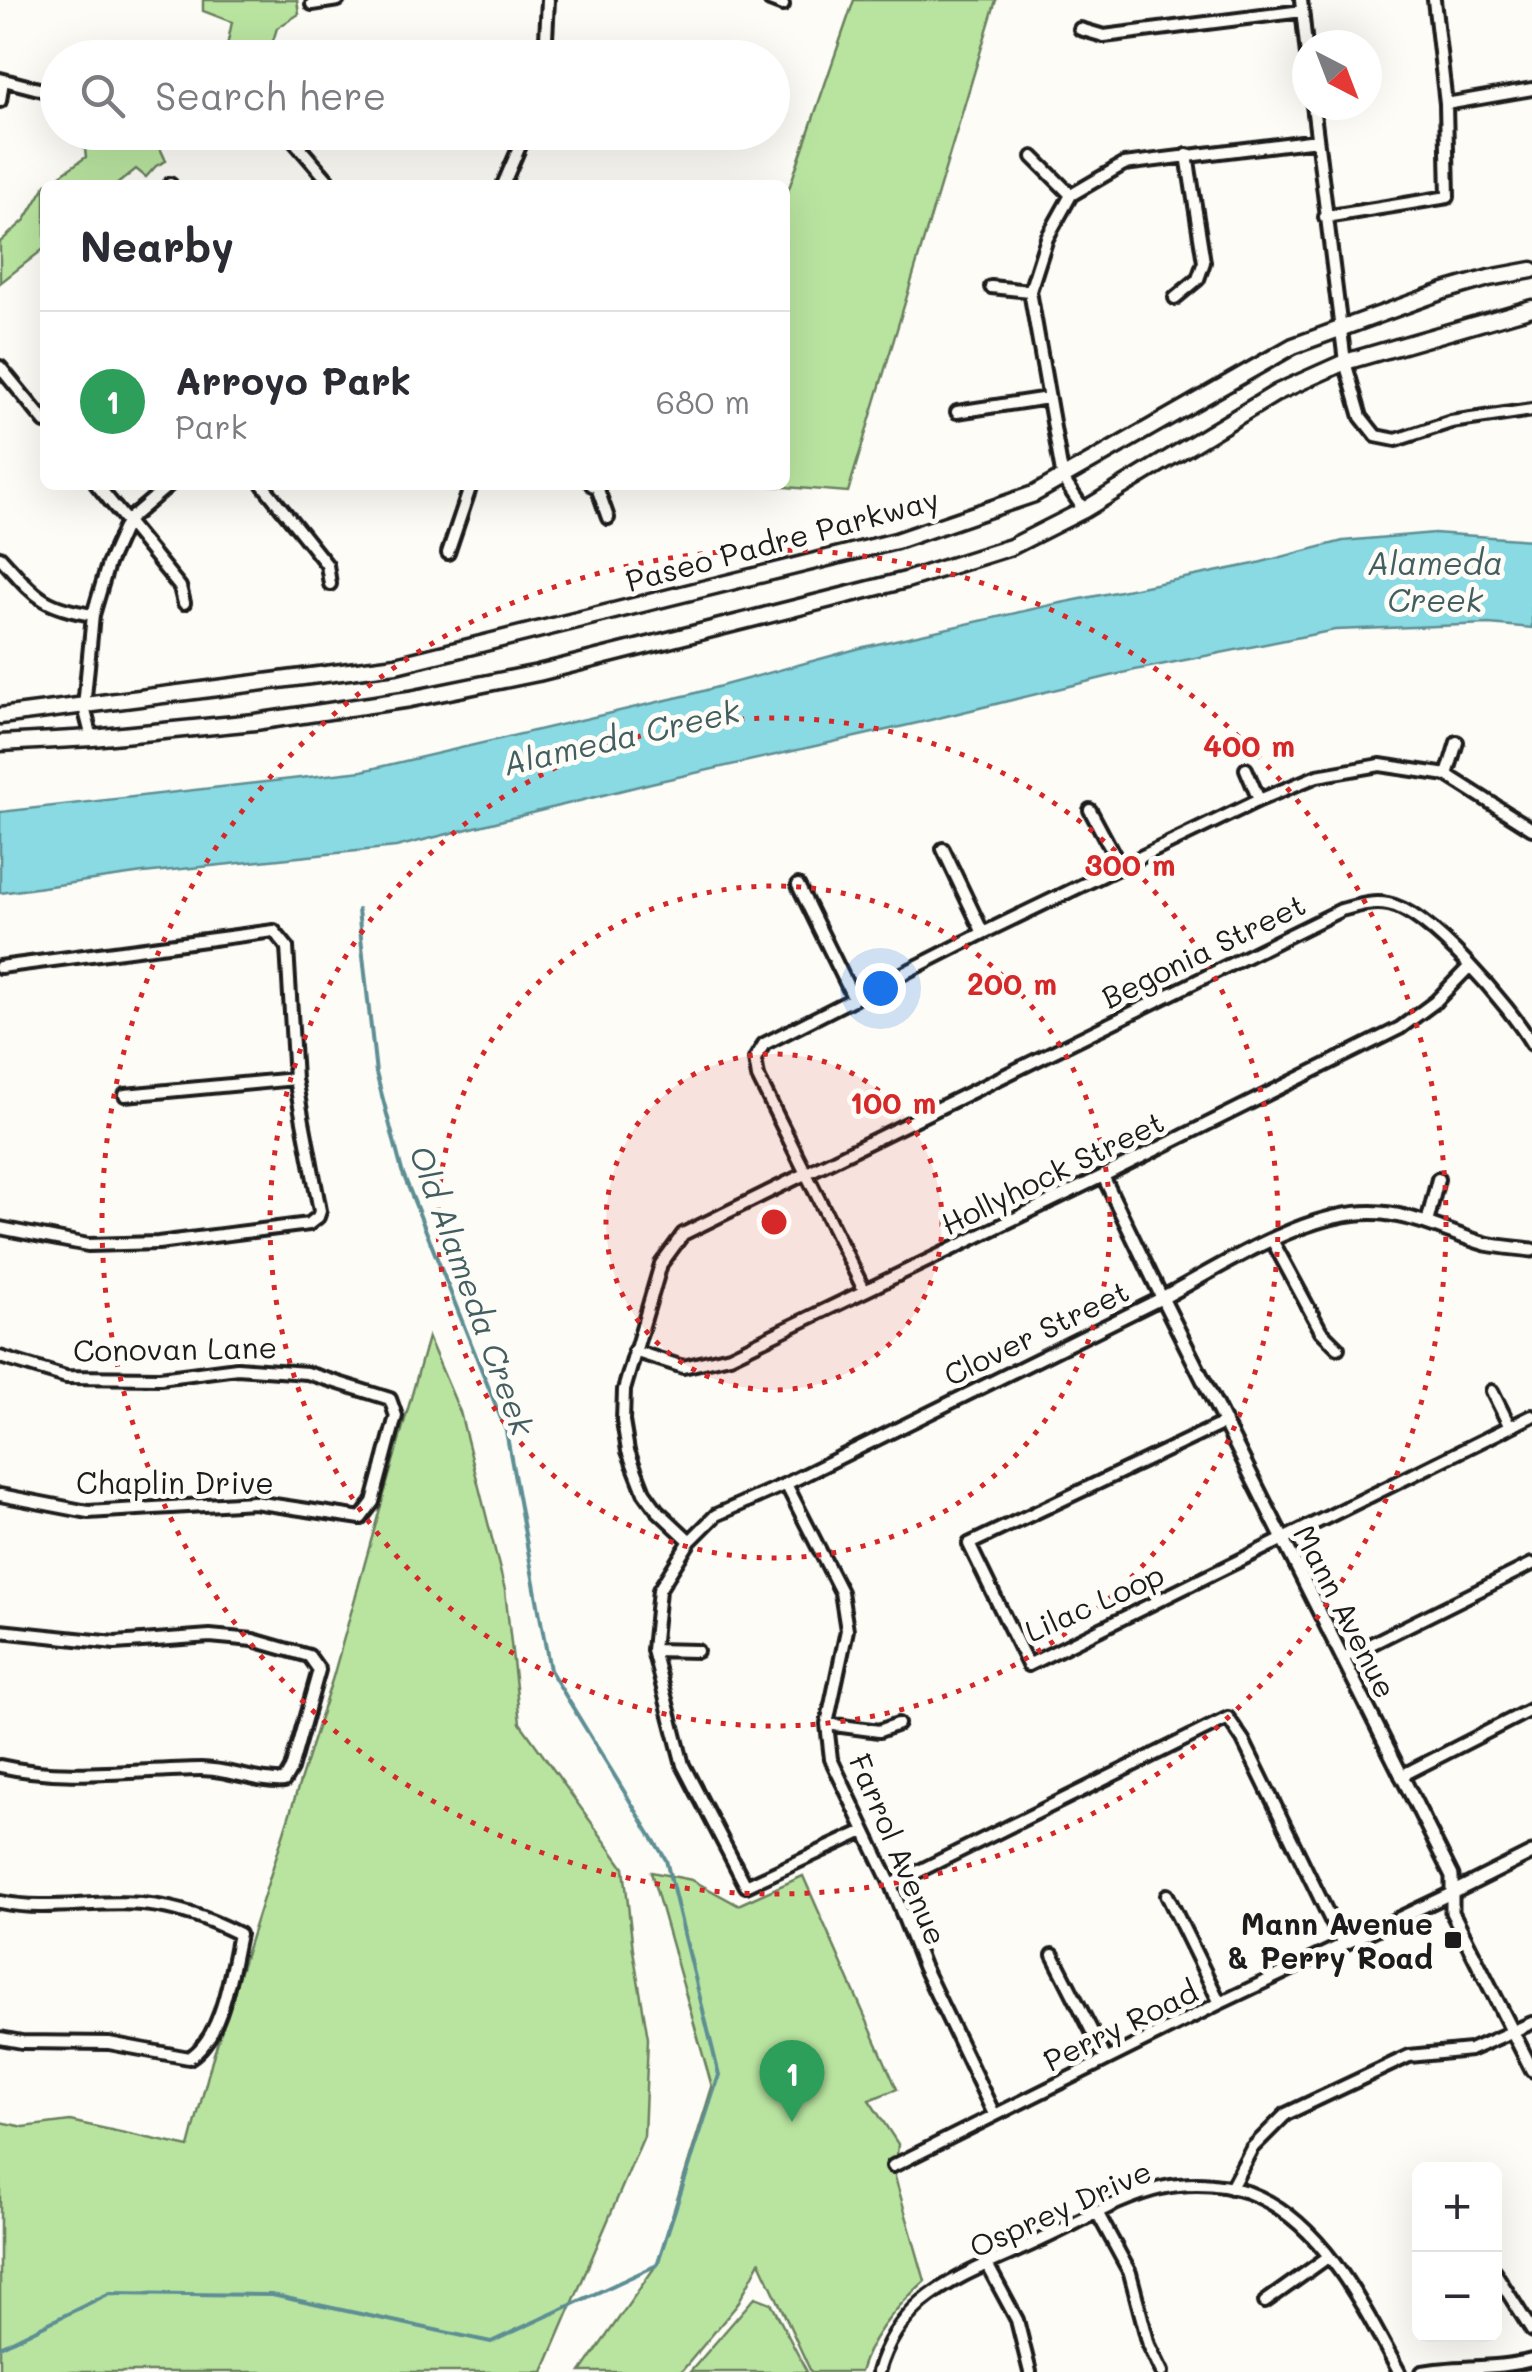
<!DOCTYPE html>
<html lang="en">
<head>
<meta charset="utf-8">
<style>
	body { margin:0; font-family:Mali,sans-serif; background:#f2f2f3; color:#2b2b33 }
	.controls { position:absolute; right:30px; bottom:30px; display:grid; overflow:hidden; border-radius:15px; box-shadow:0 10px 40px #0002 }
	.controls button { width:90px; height:90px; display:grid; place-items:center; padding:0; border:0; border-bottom:2px solid #e1e1e2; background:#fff; color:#2b2b33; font:50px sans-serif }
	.compass { position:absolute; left:1292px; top:30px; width:90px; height:90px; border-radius:50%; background:#fff; box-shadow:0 10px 40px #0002; rotate:138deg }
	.you { position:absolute; left:880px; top:988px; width:35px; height:35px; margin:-25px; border:8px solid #fff; border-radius:50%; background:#1a73e8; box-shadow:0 0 0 15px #1a73e833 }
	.badge { display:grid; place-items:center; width:65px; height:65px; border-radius:50%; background:#1c1c1c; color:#fff; font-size:32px; font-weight:700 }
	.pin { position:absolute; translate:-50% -82px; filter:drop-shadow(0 2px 5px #0008) }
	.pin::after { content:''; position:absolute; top:52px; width:35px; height:30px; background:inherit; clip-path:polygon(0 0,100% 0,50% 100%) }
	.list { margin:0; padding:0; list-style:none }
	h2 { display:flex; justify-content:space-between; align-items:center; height:130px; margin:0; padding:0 40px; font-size:42px }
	h2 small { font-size:32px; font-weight:400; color:#7c7c81 }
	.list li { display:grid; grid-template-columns:65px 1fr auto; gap:30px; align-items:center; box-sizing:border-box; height:180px; padding:0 40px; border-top:2px solid #e1e1e2 }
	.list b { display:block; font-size:38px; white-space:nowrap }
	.list p { margin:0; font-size:32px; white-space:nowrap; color:#7c7c81 }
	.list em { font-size:32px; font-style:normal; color:#7c7c81 }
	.icon { flex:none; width:55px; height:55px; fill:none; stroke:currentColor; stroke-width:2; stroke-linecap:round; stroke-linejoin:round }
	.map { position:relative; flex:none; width:1532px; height:2372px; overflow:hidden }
	.search { position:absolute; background:#fff; box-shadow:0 10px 40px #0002; left:40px; top:40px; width:750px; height:110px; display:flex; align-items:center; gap:25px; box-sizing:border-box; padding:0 35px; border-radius:55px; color:#7c7c81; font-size:38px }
	.panel { position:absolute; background:#fff; box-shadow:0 10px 40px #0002; left:40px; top:180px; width:750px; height:310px; border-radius:15px }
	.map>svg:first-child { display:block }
</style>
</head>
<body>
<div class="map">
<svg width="1532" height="2372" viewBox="0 0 1532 2372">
	<rect width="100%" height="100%" fill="#fdfcf7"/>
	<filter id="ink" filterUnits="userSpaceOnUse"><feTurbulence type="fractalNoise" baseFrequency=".01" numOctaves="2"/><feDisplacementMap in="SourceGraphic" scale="20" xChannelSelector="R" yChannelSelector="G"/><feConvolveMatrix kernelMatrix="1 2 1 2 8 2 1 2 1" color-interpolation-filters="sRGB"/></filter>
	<g filter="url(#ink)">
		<path fill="#b9e4a0" stroke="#6a805e" stroke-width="2.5" d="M203,0H297L299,14L277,28L268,57H218L226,51L232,22L203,11Z
			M854,0H996L848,492L760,485H785V200Z
			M83,133V132L177,133L160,148L166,161L156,166L146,177L136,169L116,185H46L86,157Z
			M45,186V248L0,283V242L25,220Z
			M428,1337L460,1412L505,1590L520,1723L624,1868L633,1950L648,2038L644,2136L543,2372H0V2122L24,2127L70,2121L189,2147L212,2060L333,1677Z
			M651,1872L692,1880L738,1905L803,1876L897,2089L869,2100L898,2144L895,2177L925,2281C898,2305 870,2337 860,2372H811L760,2262L737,2305L681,2372H581L657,2264L712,2087Z
			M755,2297L771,2303L807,2372H690Z"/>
		<path fill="#89dae2" stroke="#5d8e93" stroke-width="2.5" d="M1434,533L1532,540V628L1489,624L1335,630L1135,670L922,722L651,783L396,847L143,873L0,893V812L362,771L688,695L864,647L1051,605L1254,564L1343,541Z"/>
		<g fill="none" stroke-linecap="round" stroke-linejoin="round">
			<path stroke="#5d8e93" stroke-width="4" d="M0,2347L110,2293L272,2295L491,2342L657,2265L719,2075L666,1860L550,1670L506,1431L402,1171L376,1073L358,910"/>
			<g stroke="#1c1c1c" stroke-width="18">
				<path id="minor" d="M770,0L783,5
					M1301,0L1307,55
					M312,4L338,0
					M1080,29L1104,36L1302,11
					M545,58L548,0
					M0,79L58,94
					M0,101L3,80
					M1446,104L1532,89
					M1313,105L1345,362L1361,417L1376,436L1396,440L1451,422L1532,410
					M717,132L734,138
					M294,141L332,185
					M1033,157L1071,195
					M170,184L171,185
					M503,185L526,132
					M1325,217L1448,197L1446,104L1434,0
					M991,287L1030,291
					M1175,298L1198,279L1204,262L1187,155
					M0,367L45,422
					M957,412L1048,398
					M97,485L180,587L184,603
					M263,485L327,565L330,584
					M592,485L597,487L608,518
					M1084,510L1063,479L1030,291L1047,238L1071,195L1124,164L1317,140
					M448,553L471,485
					M0,557C35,595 40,607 93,615
					M92,738L84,707L93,615L108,564L127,521L169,485
					M1246,769L1259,800
					M1447,775L1457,742
					M1090,810L1121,868
					M943,849L983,933
					M798,885L854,999
					M0,967L274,931L287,947L295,1079L320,1211L318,1217L309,1224L158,1243L88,1245L0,1228
					M125,1095L295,1079
					M1427,1223L1438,1179
					M1272,1240L1321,1331L1338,1348
					M864,1290L758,1077L755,1059L764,1044L983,933L1259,800L1317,776L1380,765L1447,775L1532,829
					M634,1351L683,1367L730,1356L1103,1176L1400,1028L1435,1002L1469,967
					M0,1357L66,1377L160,1378L237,1368L307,1373L390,1399L396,1416L373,1502L361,1518L254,1502L88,1512L0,1495
					M1492,1391L1510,1427
					M1224,1423L969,1544L1028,1665L1532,1416
					M786,1484L841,1592L847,1630L827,1724L831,1759L891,1885L923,1966L994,2114
					M690,1541L657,1510L644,1492L628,1451L623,1421L624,1390L661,1264L683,1234L1341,910C1357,906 1372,901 1388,904C1429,911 1511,1008 1532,1044
					M0,1631L115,1643L210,1636L253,1640L309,1656L319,1670L291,1769L284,1781C259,1783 229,1769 201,1769C135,1770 65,1781 0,1766
					M653,1650L697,1651
					M1343,1658L1532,1564
					M827,1724L879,1731L898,1724
					M1401,1776L1532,1709
					M864,1831L746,1886L683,1765L653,1650L659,1590L690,1541L716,1515L786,1484L1162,1298L1103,1176
					M891,1885L1228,1718L1243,1740L1343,1945
					M1167,1895L1220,2003
					M0,1902C47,1912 94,1900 142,1904C178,1907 207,1918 239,1934C231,1970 223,2038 189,2058L109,2043L22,2042L0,2038
					M1053,1955L1106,2059
					M893,2166L1220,2003L1452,1893
					M1231,2188L1252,2148L1286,2114L1409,2056L1470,2050L1532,2023
					M1098,2214L1130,2273L1149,2345L1162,2372
					M988,2266L1017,2320L1030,2372
					M1494,2271L1532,2331
					M1265,2302L1328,2257
					M878,2372C886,2344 899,2322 922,2302C955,2274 1004,2258 1043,2239C1080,2222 1121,2197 1161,2188C1192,2181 1230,2183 1259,2197C1326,2228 1365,2310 1399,2372
					M1422,2372C1459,2365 1495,2370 1532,2360"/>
			</g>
			<g stroke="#1c1c1c" stroke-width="19">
				<path id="tertiary" d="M1532,1250C1517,1248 1501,1247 1486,1244C1454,1235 1424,1219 1390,1214C1317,1202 1225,1265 1162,1298L1452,1876V1912L1532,2070
					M1452,1893L1532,1853"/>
			</g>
			<g stroke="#1c1c1c" stroke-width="21">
				<path id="secondary" d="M0,716L396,665L896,541L1034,494L1293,346L1444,291L1489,278L1532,270
					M0,743L92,738L255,722L410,699L538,673L906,580L1011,547L1084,510L1278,392L1345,362L1532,308"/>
			</g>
			<use href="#minor" stroke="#fdfcf7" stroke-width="10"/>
			<use href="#tertiary" stroke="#fdfcf7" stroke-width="11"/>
			<use href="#secondary" stroke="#fdfcf7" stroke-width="14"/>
		</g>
	</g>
	<circle cx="774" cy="1222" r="168" fill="#d62828" fill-opacity=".12"/>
	<g fill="none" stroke="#d62828" stroke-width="5" stroke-dasharray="5 10">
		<circle cx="774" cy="1222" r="168"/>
		<circle cx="774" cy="1222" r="336"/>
		<circle cx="774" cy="1222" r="504"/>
		<circle cx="774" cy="1222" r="672"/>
	</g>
	<rect fill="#1c1c1c" stroke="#fdfcf7" stroke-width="4" x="1443" y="1930" width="20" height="20" rx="5"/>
	<g text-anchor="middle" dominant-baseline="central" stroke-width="10" stroke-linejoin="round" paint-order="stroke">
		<g font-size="30" fill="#1c1c1c" stroke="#fdfcf7">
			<text transform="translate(782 539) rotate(-15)">Paseo Padre Parkway</text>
			<text transform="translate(1203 950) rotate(-26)">Begonia Street</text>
			<text transform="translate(1052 1172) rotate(-26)">Hollyhock Street</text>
			<text transform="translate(1036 1332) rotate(-26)">Clover Street</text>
			<text transform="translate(175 1348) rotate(-1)">Conovan Lane</text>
			<text x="175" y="1482">Chaplin Drive</text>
			<text transform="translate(1094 1602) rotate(-24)">Lilac Loop</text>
			<text transform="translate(1346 1611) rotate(63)">Mann Avenue</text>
			<text transform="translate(899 1849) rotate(67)">Farrol Avenue</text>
			<text transform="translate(1120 2025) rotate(-26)">Perry Road</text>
			<text transform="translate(1060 2208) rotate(-24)">Osprey Drive</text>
		</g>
		<g font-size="30" font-weight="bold" fill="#1c1c1c" stroke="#fdfcf7" text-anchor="end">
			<text x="1433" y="1923">Mann Avenue<tspan x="1433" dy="34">&amp; Perry Road</tspan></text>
		</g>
		<g font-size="32" font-style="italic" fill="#425e61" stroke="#fdfcf7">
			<text x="1435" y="562">Alameda<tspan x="1435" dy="37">Creek</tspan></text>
			<text transform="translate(621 736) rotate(-13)">Alameda Creek</text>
			<text transform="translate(473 1290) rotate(70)">Old Alameda Creek</text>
		</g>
	</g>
	<circle cx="774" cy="1222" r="15" fill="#d62828" stroke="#fdfcf7" stroke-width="5"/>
	<g font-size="30" text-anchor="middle" font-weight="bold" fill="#d62828" stroke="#fdfcf7" stroke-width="10" stroke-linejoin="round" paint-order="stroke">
		<text x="1249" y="757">400 m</text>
		<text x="1130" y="876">300 m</text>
		<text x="1012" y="995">200 m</text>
		<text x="893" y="1114">100 m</text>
	</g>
</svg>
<div class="controls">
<button>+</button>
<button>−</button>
</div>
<svg class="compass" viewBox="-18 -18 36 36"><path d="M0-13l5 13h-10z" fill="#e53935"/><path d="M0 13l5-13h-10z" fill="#7c7c81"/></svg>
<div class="you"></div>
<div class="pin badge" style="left:792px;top:2122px;background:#2e9e5b">1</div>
<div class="search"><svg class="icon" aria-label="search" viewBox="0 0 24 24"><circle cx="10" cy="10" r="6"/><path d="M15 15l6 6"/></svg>Search here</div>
<section class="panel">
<h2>Nearby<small></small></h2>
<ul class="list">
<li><span class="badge" style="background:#2e9e5b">1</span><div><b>Arroyo Park</b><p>Park</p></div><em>680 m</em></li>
</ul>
</section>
</div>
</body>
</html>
